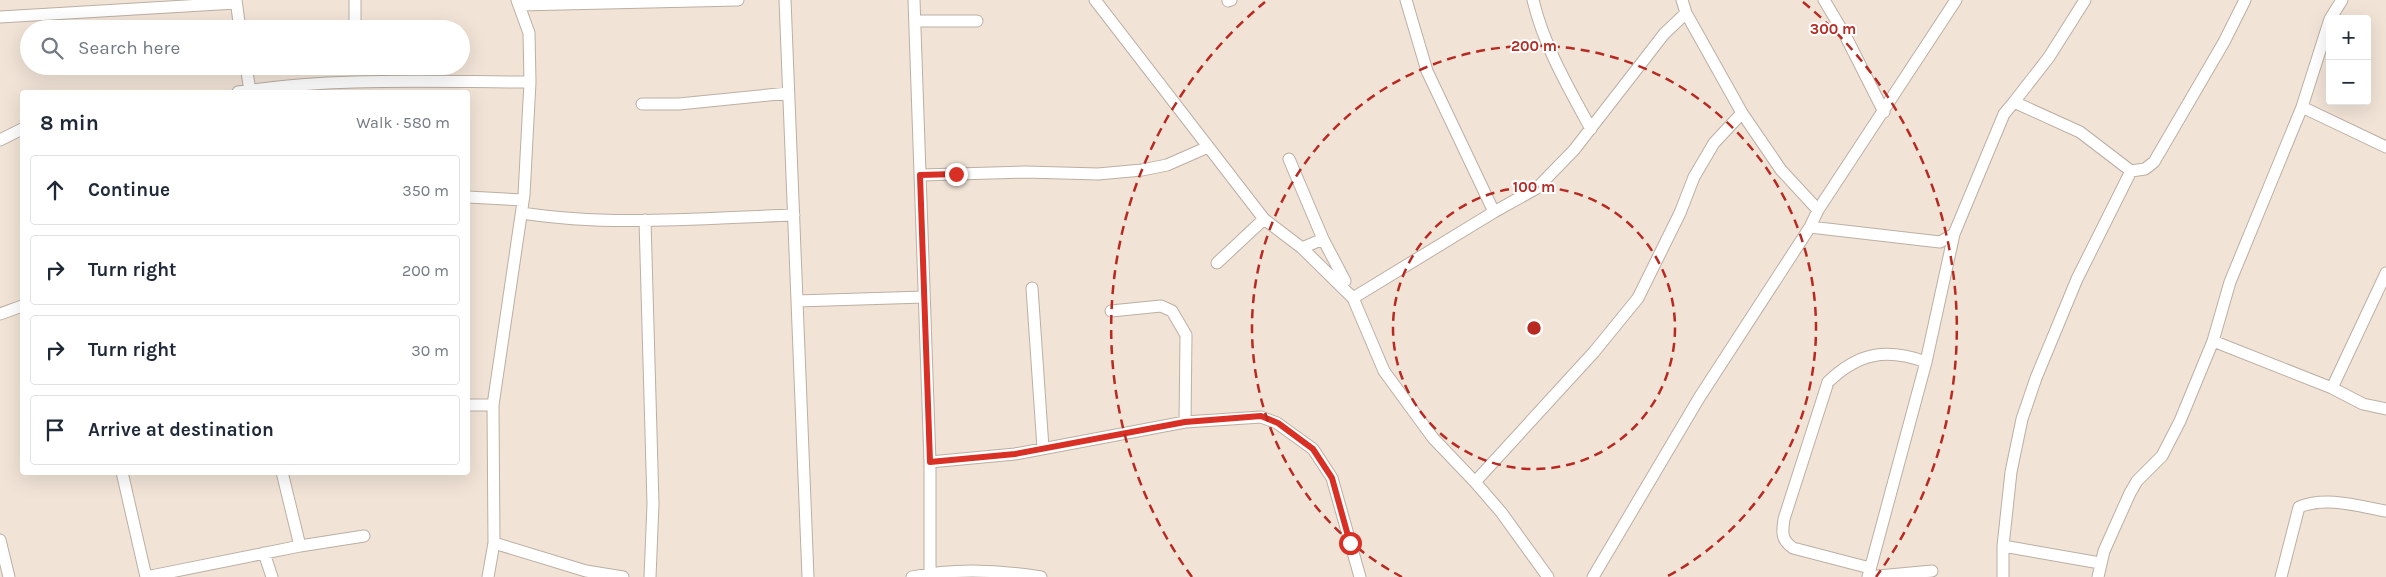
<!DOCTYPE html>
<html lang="en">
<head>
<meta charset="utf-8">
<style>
	body { margin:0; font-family:Karla,sans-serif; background:#f2f2f3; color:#1f2937 }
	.controls { position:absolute; right:15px; top:15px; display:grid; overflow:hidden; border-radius:5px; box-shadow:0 5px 20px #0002 }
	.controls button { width:45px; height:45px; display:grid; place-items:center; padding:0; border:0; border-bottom:1px solid #e0e1e3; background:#fff; color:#1f2937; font:25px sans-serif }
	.stop { position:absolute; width:15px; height:15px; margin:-11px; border:4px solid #d93025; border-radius:50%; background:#fff }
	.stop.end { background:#d93025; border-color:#fff; box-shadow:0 1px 5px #0008 }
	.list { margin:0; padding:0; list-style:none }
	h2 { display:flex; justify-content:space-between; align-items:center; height:65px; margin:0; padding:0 20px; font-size:21px }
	h2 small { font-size:16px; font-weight:400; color:#747a83 }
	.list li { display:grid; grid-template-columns:32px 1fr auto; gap:15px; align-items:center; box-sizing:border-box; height:70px; margin:0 10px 10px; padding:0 10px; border:1px solid #e0e1e3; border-radius:5px }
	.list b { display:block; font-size:19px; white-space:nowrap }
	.list em { font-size:16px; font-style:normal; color:#747a83 }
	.icon { flex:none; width:28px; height:28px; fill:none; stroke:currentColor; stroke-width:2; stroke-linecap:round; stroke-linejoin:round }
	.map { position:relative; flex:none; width:2386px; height:577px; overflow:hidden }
	.search { position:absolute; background:#fff; box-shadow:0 5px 20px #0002; left:20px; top:20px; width:450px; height:55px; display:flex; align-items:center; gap:12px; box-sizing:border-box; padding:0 18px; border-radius:28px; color:#747a83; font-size:19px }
	.panel { position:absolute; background:#fff; box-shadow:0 5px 20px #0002; left:20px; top:90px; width:450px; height:385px; border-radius:5px }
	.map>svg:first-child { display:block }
</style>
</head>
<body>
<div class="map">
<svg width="2386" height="577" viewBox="0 0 2386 577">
	<rect width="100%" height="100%" fill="#f1e3d6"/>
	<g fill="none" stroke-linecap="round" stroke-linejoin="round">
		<g stroke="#bcafa3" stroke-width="13">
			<path id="minor" d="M236,0L240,29
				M785,0L808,577
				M914,0L930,462V573
				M1095,0L1264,219L1302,248L1353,298L1384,371L1433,438L1475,482L1501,512L1548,577
				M1406,0L1427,71L1494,212
				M1533,0C1544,46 1568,87 1591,129
				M1682,0L1686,13L1742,113L1781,170L1818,210
				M1824,0L1845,35L1884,112
				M1228,1L1231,0
				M519,5L738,0
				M0,17L236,3
				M2330,19L2342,0
				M915,21H977
				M355,24V0
				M246,66L250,91
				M238,92C334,77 433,82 530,82
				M2014,102L2049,57L2085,0
				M642,104H679L788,93
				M2302,107L2386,147
				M0,140L22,129
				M1289,159L1323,239L1345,281
				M921,175L1026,172L1098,174L1142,170L1167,165L1208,147
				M468,197L523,200
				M522,213C612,227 704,218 794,215
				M645,220L653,504L650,577
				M1810,227L1940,242L1954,234L2004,114L2014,102L2080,132L2131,171L2145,169L2154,162L2224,42L2245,0
				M1302,248L1323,239
				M1217,263L1264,219
				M1032,288L1043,448
				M1353,298L1494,212L1537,188L1574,150L1664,34L1686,13
				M797,301L924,297
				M1111,311L1161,306L1172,311L1186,335L1185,422
				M0,314L22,306
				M2213,341L2332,388L2363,404L2386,409
				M2332,388L2386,273
				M468,405H493
				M930,462L1015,454L1185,422L1261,417L1277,423L1313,449L1332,478L1360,577
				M122,472L146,577
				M282,472L300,546
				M1475,482L1594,352L1638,298L1680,213L1694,177L1714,143L1742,113
				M0,540L9,577
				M494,543L586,571L623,577
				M2003,546L2100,563
				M264,553L272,577
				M1870,568L1793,548C1781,540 1782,532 1784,519L1828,382C1859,352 1887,348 1926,362
				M146,577L300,546L364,536
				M488,577L494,543L493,405L524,195L530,82L529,33L517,0
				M912,577C954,568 998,570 1041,577
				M1593,577L1699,398L1810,227L1818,210L1956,0
				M1868,577L1926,362L1954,234
				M1868,577L1932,571
				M2003,577V546L2011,472L2022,419L2036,378L2077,279L2131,171
				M2098,577L2104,551L2130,493L2137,481L2162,456L2180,421L2213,341L2230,282L2302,107L2330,19
				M2281,577L2299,507C2327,496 2357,506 2386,511"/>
		</g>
		<use href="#minor" stroke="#fff" stroke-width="11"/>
	</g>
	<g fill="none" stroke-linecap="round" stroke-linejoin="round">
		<path stroke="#d93025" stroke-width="6" d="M956,174L920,175L930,462L1015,454L1185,422L1261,416L1278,423L1313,449L1332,478L1350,543"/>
	</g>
	<g fill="none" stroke="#b82a21" stroke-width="2.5" stroke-dasharray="9 6">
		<circle cx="1534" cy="328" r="141"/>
		<path d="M1402 577A282 282 0 1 1 1666 577"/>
		<path d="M1192 577A423 423 0 0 1 1265 2M1803 2A423 423 0 0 1 1876 577"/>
	</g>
	<circle cx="1534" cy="328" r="8" fill="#b82a21" stroke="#fff" stroke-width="2.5"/>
	<g font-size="15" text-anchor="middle" font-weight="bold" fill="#b82a21" stroke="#fff" stroke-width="4" stroke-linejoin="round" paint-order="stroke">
		<text x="1833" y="34">300 m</text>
		<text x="1534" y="51">200 m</text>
		<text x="1534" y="192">100 m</text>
	</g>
</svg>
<div class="controls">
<button>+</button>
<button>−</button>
</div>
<div class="stop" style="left:1350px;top:543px"></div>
<div class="stop end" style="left:956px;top:174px"></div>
<div class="search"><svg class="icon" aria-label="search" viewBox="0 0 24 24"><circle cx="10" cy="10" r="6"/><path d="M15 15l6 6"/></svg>Search here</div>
<section class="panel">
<h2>8 min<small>Walk · 580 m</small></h2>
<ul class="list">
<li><svg class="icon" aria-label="ahead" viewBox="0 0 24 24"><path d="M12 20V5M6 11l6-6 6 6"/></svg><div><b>Continue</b></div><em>350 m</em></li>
<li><svg class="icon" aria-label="right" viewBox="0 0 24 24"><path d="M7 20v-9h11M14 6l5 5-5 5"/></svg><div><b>Turn right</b></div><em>200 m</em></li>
<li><svg class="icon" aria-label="right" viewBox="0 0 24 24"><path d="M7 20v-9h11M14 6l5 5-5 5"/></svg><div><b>Turn right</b></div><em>30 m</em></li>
<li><svg class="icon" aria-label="arrive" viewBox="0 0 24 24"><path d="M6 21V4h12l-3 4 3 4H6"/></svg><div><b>Arrive at destination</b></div></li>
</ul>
</section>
</div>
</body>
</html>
